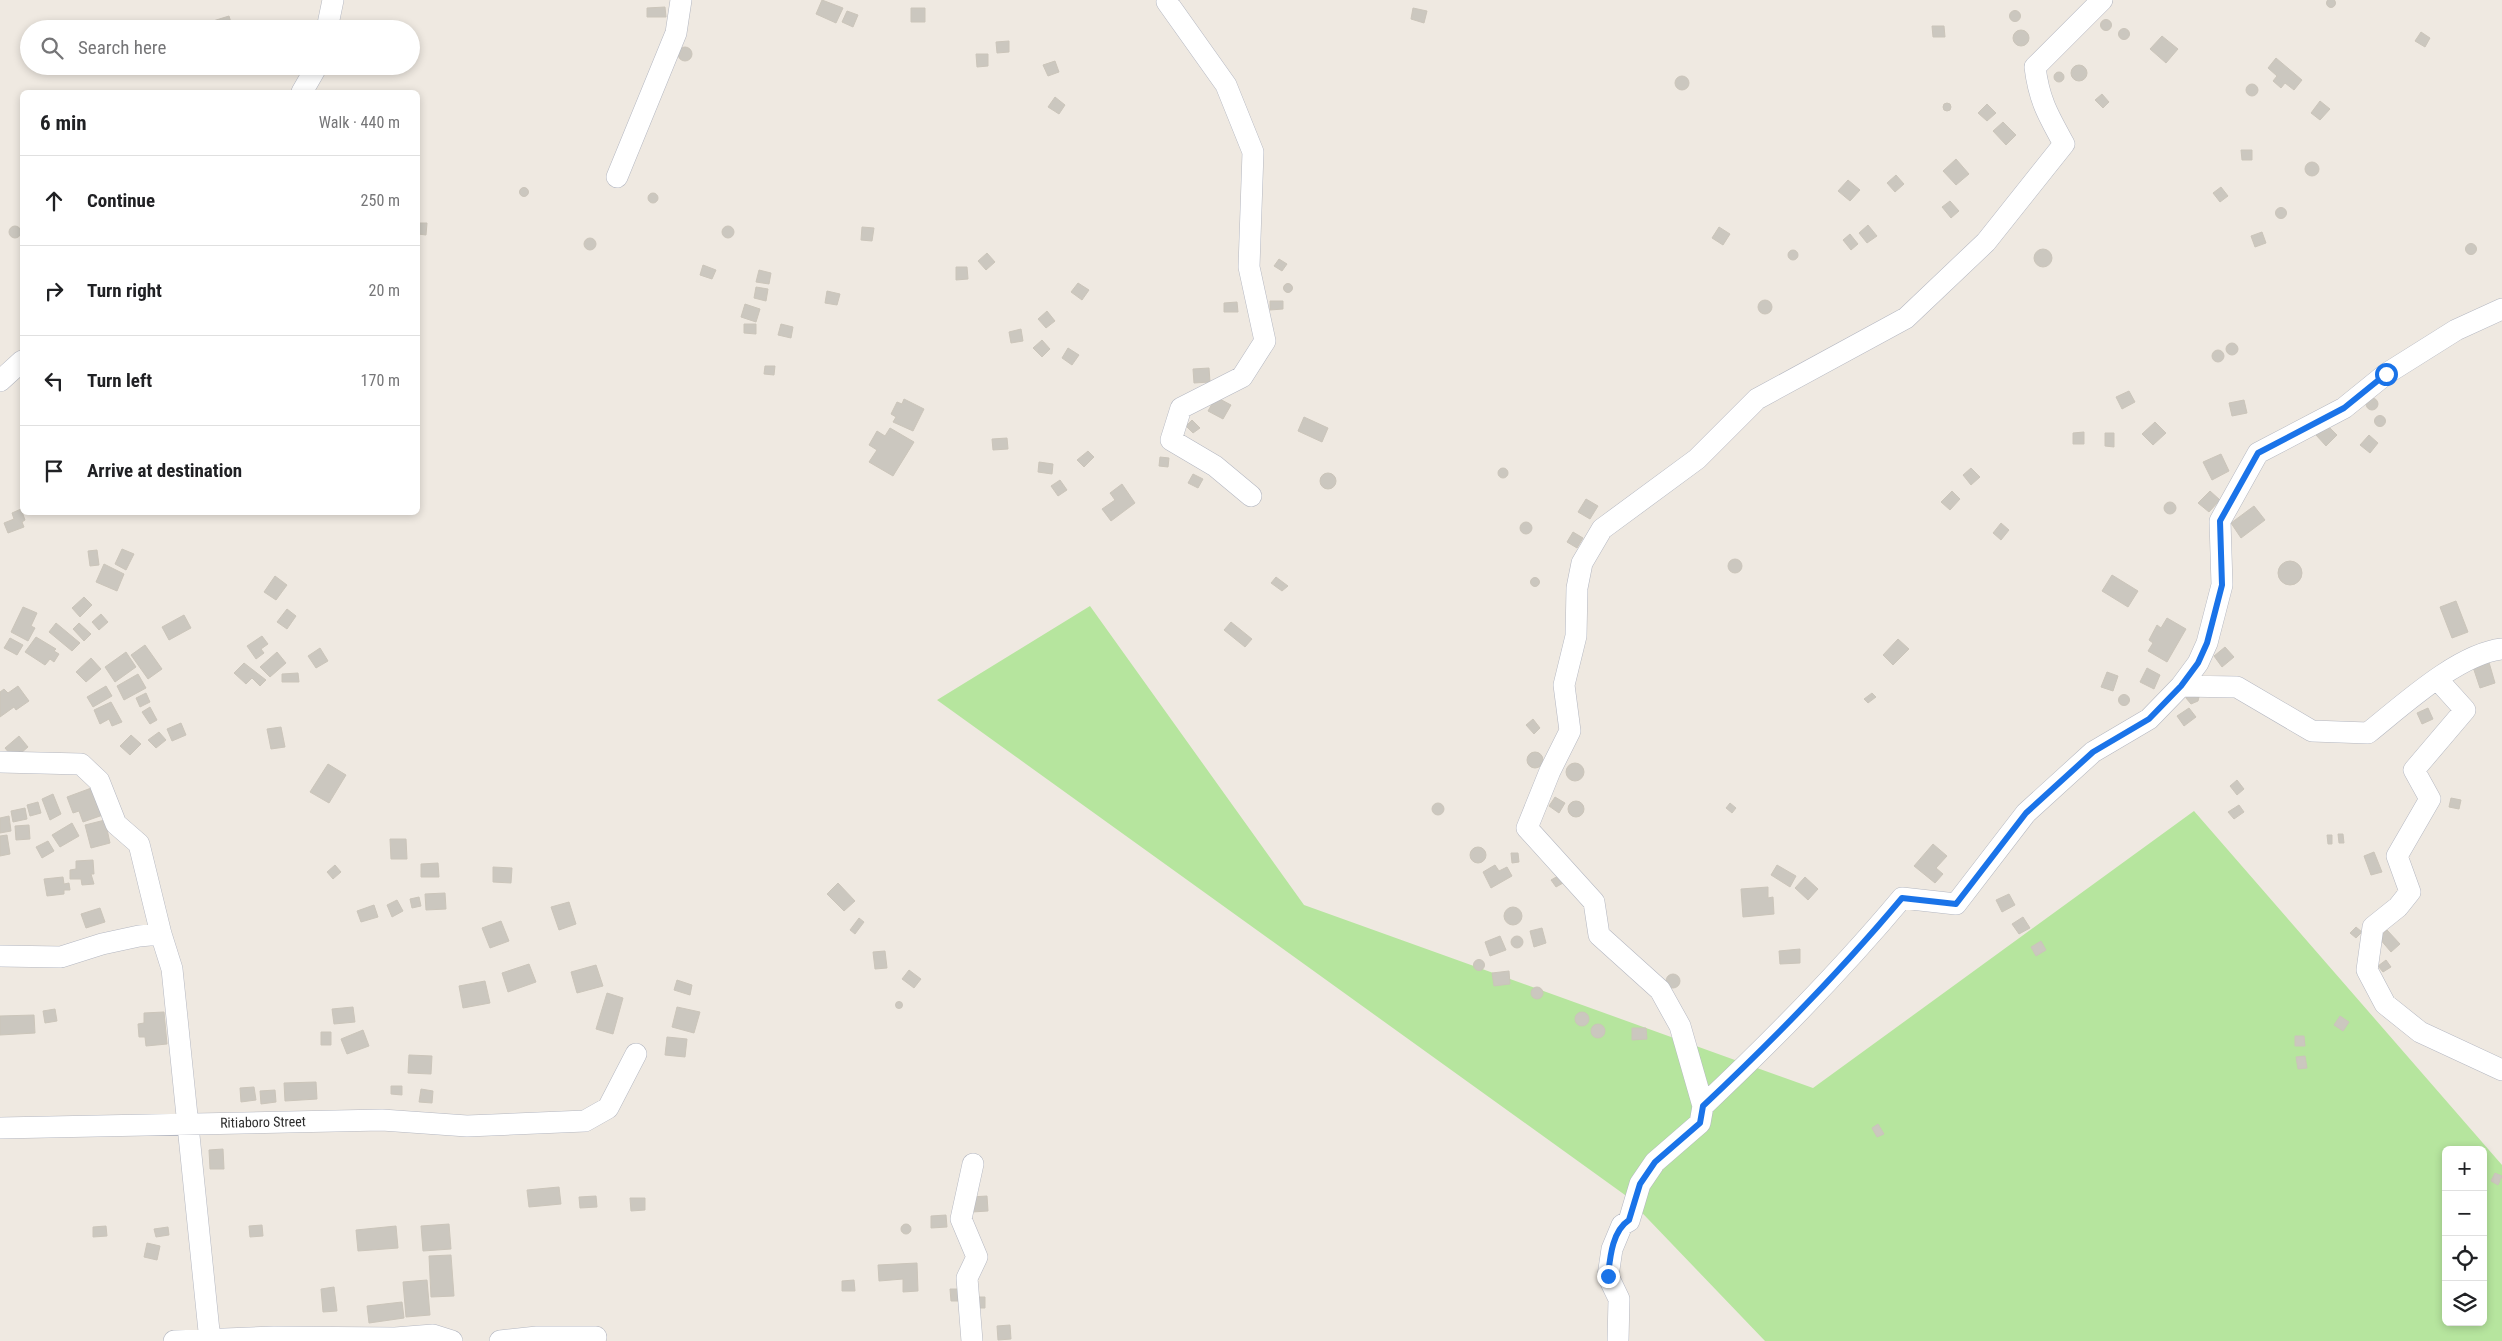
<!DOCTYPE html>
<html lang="en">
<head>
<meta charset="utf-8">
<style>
	body { margin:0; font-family:"Roboto Condensed",sans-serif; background:#f2f2f2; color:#202124 }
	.controls { position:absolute; right:15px; bottom:15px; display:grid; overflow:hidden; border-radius:8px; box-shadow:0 2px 8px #0003 }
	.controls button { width:45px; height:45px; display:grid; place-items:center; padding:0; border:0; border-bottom:1px solid #e0e0e0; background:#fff; color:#202124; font:25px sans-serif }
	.stop { position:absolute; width:15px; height:15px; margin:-11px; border:4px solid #1a73e8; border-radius:50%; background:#fff }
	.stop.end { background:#1a73e8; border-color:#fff; box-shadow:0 1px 5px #0008 }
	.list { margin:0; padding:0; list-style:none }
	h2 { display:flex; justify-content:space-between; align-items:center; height:65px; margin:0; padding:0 20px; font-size:21px }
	h2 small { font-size:16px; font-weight:400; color:#757577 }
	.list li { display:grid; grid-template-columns:32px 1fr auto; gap:15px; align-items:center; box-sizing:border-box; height:90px; padding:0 20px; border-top:1px solid #e0e0e0 }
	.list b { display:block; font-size:19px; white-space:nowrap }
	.list em { font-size:16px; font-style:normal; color:#757577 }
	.icon { flex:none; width:28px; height:28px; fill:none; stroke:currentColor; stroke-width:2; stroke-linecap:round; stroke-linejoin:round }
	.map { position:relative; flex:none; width:2502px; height:1341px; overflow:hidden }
	.search { position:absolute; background:#fff; box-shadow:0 2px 8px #0003; left:20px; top:20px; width:400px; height:55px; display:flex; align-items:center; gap:12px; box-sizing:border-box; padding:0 18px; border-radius:28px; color:#757577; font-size:19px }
	.panel { position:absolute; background:#fff; box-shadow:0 2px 8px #0003; left:20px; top:90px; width:400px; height:425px; border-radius:8px }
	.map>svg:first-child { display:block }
</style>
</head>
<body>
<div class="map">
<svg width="2502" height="1341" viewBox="0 0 2502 1341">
	<rect width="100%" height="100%" fill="#efe9e1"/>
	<path fill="#b6e59e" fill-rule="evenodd" d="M1090,606L1304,905L1813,1088L2194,811L2502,1165V1341H1765L1625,1195L937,700ZM2446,1150H2483V1322H2446Z"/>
	<path fill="#cbc7bf" stroke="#cbc5ba" d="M2326.5 3a4.5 4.5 0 1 1 9 0a4.5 4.5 0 1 1-9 0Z
		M822,0L843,8L836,23L816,14Z
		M665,7L666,17H647V8Z
		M911,8H925V22H911Z
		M1413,8L1427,11L1424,23L1411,19Z
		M2009.5 16a5.5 5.5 0 1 1 11 0a5.5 5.5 0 1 1-11 0Z
		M847,11L858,15L853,27L842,22Z
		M229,16L233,29H216L213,21Z
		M2100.5 25a5.5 5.5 0 1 1 11 0a5.5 5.5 0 1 1-11 0Z
		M1932,26H1944L1945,37H1933Z
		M2118.5 34a5.5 5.5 0 1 1 11 0a5.5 5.5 0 1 1-11 0Z
		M2013 38a8 8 0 1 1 16 0a8 8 0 1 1-16 0Z
		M2421,32L2430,38L2425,47L2415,41Z
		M2162,36L2178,49L2166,63L2150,49Z
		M1009,41V52L997,53L996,42Z
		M678 54a7 7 0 1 1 14 0a7 7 0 1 1-14 0Z
		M976,54H988V66L977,67Z
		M2276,58L2302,80L2294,90L2285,83L2281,88L2273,81L2277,76L2268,68Z
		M1055,61L1059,72L1048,76L1043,65Z
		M2071 73a8 8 0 1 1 16 0a8 8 0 1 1-16 0Z
		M188,66H204V68L190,72Z
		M2054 77a5 5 0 1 1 10 0a5 5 0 1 1-10 0Z
		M1675 83a7 7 0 1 1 14 0a7 7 0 1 1-14 0Z
		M2246 90a6 6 0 1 1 12 0a6 6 0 1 1-12 0Z
		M2102,94L2109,102L2103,108L2095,100Z
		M1055,97L1065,105L1059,114L1048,107Z
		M2320,101L2330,109L2320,120L2311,113Z
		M1943 107a4 4 0 1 1 8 0a4 4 0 1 1-8 0Z
		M1987,104L1996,113L1987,121L1978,113Z
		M2003,122L2016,135L2006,145L1993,131Z
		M2241,150H2252V160H2242Z
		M1956,159L1969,174L1956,185L1943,171Z
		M2305 169a7 7 0 1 1 14 0a7 7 0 1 1-14 0Z
		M1896,175L1904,184L1895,192L1887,183Z
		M1848,180L1860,190L1850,201L1838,191Z
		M2221,187L2228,196L2220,202L2213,193Z
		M519.5 192a4.5 4.5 0 1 1 9 0a4.5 4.5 0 1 1-9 0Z
		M648 198a5 5 0 1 1 10 0a5 5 0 1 1-10 0Z
		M1950,201L1959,211L1951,218L1942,207Z
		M2275.5 213a5.5 5.5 0 1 1 11 0a5.5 5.5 0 1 1-11 0Z
		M418,223H427L426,235L418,234Z
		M1868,225L1877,236L1867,243L1859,233Z
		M9 232a6 6 0 1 1 12 0a6 6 0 1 1-12 0Z
		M722 232a6 6 0 1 1 12 0a6 6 0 1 1-12 0Z
		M862,227L874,228L872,241L861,240Z
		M1719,227L1730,234L1723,245L1712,238Z
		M2262,232L2266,243L2255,247L2251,236Z
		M1850,234L1858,244L1851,250L1843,240Z
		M584 244a6 6 0 1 1 12 0a6 6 0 1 1-12 0Z
		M2465.5 249a5.5 5.5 0 1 1 11 0a5.5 5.5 0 1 1-11 0Z
		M2034 258a9 9 0 1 1 18 0a9 9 0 1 1-18 0Z
		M1788 255a5 5 0 1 1 10 0a5 5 0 1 1-10 0Z
		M987,253L995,262L986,270L978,261Z
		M1279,259L1287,264L1282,271L1274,266Z
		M703,265L716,270L712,279L700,275Z
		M956,267H967L968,279L956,280Z
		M759,270L771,273L769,284L756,282Z
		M1078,283L1089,290L1082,300L1071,292Z
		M1283.5 288a4.5 4.5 0 1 1 9 0a4.5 4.5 0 1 1-9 0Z
		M756,287L768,289L766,301L754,298Z
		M827,291L840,294L837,305L825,303Z
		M1758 307a7 7 0 1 1 14 0a7 7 0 1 1-14 0Z
		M1270,301H1283V309L1270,310Z
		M1237,302L1238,312H1224V303Z
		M745,304L760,309L756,322L741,317Z
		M1047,311L1055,321L1046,328L1038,319Z
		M744,324H756V334L744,333Z
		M781,324L793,327L791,338L778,335Z
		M1021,329L1023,341L1011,343L1009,332Z
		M1042,340L1050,349L1042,357L1033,348Z
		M2226 349a6 6 0 1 1 12 0a6 6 0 1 1-12 0Z
		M1068,348L1079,355L1072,365L1062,358Z
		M2212 356a6 6 0 1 1 12 0a6 6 0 1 1-12 0Z
		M765,366H775L774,375L764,374Z
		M1209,368L1210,382L1194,383L1193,369Z
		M2129,391L2135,402L2122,409L2116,397Z
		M1216,397L1231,405L1223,419L1208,411Z
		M2366 404a6 6 0 1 1 12 0a6 6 0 1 1-12 0Z
		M904,399L924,409L913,431L893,422L896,417L891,414L897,402L902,404Z
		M2244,400L2247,413L2232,416L2229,403Z
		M2374.5 421a5.5 5.5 0 1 1 11 0a5.5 5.5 0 1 1-11 0Z
		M1304,417L1328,428L1322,442L1298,431Z
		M1192,420L1200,428L1193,433L1186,426Z
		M2155,422L2166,433L2153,445L2142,434Z
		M2327,425L2337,435L2326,446L2316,435Z
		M890,428L914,442L893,476L869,462L877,450L869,445L877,431L885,436Z
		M2084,432V444H2073V433Z
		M2105,433H2114V447L2105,446Z
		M2369,435L2378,443L2370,453L2360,445Z
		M1007,438L1008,449L993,450L992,439Z
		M1088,451L1094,457L1084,467L1077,460Z
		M2221,454L2229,471L2212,480L2203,462Z
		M1160,457L1169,458L1168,467L1159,466Z
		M1039,462L1053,464L1052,474L1038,472Z
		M1498 473a5 5 0 1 1 10 0a5 5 0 1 1-10 0Z
		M1971,468L1980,477L1971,485L1963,475Z
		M1320 481a8 8 0 1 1 16 0a8 8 0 1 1-16 0Z
		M1193,474L1203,479L1198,488L1188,483Z
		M1060,480L1067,490L1058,496L1051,486Z
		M1122,484L1135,503L1111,521L1102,509L1115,500L1110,493Z
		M1952,491L1960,499L1950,510L1941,502Z
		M2210,491L2220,500L2209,512L2198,503Z
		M1586,499L1598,506L1590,519L1578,512Z
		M2164 508a6 6 0 1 1 12 0a6 6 0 1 1-12 0Z
		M2254,506L2265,520L2241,538L2231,523Z
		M21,509L25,520L22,522L24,527L8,533L4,523L14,519L12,513Z
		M1520 528a6 6 0 1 1 12 0a6 6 0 1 1-12 0Z
		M2001,523L2009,530L2001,540L1993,533Z
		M1573,532L1583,538L1577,548L1567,542Z
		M122,549L134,554L126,570L115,564Z
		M97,550L99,565L90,566L88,551Z
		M1728 566a7 7 0 1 1 14 0a7 7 0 1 1-14 0Z
		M2278 573a12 12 0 1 1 24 0a12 12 0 1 1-24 0Z
		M104,564L124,574L117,591L96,582Z
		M2112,575L2138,591L2128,607L2102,591Z
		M275,576L287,585L276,600L264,592Z
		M1276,577L1288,586L1282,591L1271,583Z
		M1530.5 582a4.5 4.5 0 1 1 9 0a4.5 4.5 0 1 1-9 0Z
		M84,597L92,605L80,617L72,608Z
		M2456,601L2468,632L2452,638L2440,607Z
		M23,607L37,613L31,626L35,628L28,641L11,632Z
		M287,609L296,616L287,629L277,622Z
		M101,614L108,622L99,630L92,622Z
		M184,615L191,628L169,640L162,627Z
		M2167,618L2186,629L2167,662L2148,651L2153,643L2149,640L2157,625L2161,628Z
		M1231,622L1252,639L1245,647L1224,630Z
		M56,623L80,643L72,651L49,632Z
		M79,623L91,634L84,641L73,629Z
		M262,636L268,644L261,649L264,653L256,659L247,646Z
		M36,637L56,649L54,651L59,654L54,662L50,659L45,665L25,652Z
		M10,638L23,645L17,655L4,648Z
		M1898,639L1909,649L1893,665L1883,655Z
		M145,645L162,669L148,679L131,655Z
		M2225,647L2234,657L2222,667L2214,656Z
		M320,648L328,661L316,668L308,656Z
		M126,652L136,667L115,682L105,667Z
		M277,652L286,663L270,677L260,667Z
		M91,658L101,669L86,682L76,672Z
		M2488,659L2495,683L2480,688L2472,664Z
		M244,663L266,680L260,686L252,678L246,684L234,673Z
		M2147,668L2160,675L2154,689L2140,682Z
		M2107,672L2118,676L2113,691L2101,687Z
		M298,673L299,682H282V674Z
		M138,674L146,688L124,700L117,686Z
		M18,686L29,701L16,710L14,707L0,717V692L4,689L8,693Z
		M106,686L112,696L93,707L87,697Z
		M146,693L150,702L140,707L136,698Z
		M1872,693L1876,697L1868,703L1864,699Z
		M2187,694L2199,697L2198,701L2191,704L2186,698Z
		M2118.5 700a5.5 5.5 0 1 1 11 0a5.5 5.5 0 1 1-11 0Z
		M111,702L122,722L112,726L109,719L100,724L94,710Z
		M150,707L157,720L150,724L142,712Z
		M2189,708L2196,717L2184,726L2177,716Z
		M2428,708L2433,719L2422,724L2417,713Z
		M1533,719L1540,728L1534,734L1526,725Z
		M181,723L186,735L172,741L167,729Z
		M281,727L285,747L271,749L267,729Z
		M159,732L166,740L156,748L148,740Z
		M131,735L141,744L130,755L120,746Z
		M19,736L28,747L14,759L5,748Z
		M1527 760a8 8 0 1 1 16 0a8 8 0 1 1-16 0Z
		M1566 772a9 9 0 1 1 18 0a9 9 0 1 1-18 0Z
		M328,764L346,775L329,803L310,792Z
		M2237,780L2244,789L2237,795L2230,786Z
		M94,787L103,815L83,822L79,811L73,813L67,797Z
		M53,794L61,814L50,820L42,799Z
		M1555,797L1565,803L1559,813L1549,806Z
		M2451,798L2461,800L2459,809L2449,807Z
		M1568 809a8 8 0 1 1 16 0a8 8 0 1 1-16 0Z
		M38,802L41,813L30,816L27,805Z
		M1432 809a6 6 0 1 1 12 0a6 6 0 1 1-12 0Z
		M1730,803L1736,808L1732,813L1726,808Z
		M2239,805L2244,812L2234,819L2228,812Z
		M25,808L27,819L13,822L11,811Z
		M9,816L11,831L0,833V818Z
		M105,820L110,843L91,848L85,825Z
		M72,823L79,836L60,847L52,835Z
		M29,825L30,839L16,840L15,826Z
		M2338,834H2343L2344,843H2339Z
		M7,835L10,854L0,856V836Z
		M2327,835H2332V844H2328Z
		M390,839H406L407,859H391Z
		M48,841L54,851L42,858L36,847Z
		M1933,844L1947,856L1936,868L1943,874L1935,883L1914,866Z
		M1470 855a8 8 0 1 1 16 0a8 8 0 1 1-16 0Z
		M2374,852L2382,872L2371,875L2364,856Z
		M1511,853H1518L1519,862L1512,863Z
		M93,860L94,874H91L94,884L82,885L81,879H70V870L76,869V861Z
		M438,863L439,877H421V864Z
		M335,865L341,872L333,879L327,872Z
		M1495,865L1499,871L1507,867L1512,876L1491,888L1483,872Z
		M1777,865L1796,876L1790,887L1771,875Z
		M493,867L512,868L511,883L493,882Z
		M1558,876L1563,883L1556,887L1551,880Z
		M63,877L64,884L69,883L70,890H64V894L47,896L44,879Z
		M1805,877L1818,889L1808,900L1795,888Z
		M838,883L855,901L844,911L827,894Z
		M1768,887V898L1773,897L1774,914L1743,917L1741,889Z
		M445,893L446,909L426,910L425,894Z
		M2009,894L2015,905L2002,912L1996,900Z
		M419,897L421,906L412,908L410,899Z
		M397,900L403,911L392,917L387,905Z
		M569,902L576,924L559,930L551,907Z
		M374,905L378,917L361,922L357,911Z
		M1504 916a9 9 0 1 1 18 0a9 9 0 1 1-18 0Z
		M100,908L105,922L86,928L81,914Z
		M2023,917L2030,928L2019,934L2012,924Z
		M859,918L864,922L855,934L850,930Z
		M501,921L509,941L490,948L482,928Z
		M2356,927L2362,932L2356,938L2350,933Z
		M1542,928L1546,943L1534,947L1530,931Z
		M2387,930L2400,944L2391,952L2379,938Z
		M1511 942a6 6 0 1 1 12 0a6 6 0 1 1-12 0Z
		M1500,936L1506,950L1490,956L1485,942Z
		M2041,941L2046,950L2036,956L2031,947Z
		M1800,949V963L1780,964L1779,951Z
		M885,951L887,968L875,969L873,952Z
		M1473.5 965a5.5 5.5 0 1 1 11 0a5.5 5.5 0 1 1-11 0Z
		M2386,960L2391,967L2383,972L2378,966Z
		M529,964L536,982L508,992L502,973Z
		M596,965L603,986L577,993L571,972Z
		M909,970L921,979L914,988L902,979Z
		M1509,971L1510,984L1494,986L1492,973Z
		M1666 981a7 7 0 1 1 14 0a7 7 0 1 1-14 0Z
		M677,980L692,985L690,995L674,990Z
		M485,981L490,1003L463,1008L459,986Z
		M1531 993a6 6 0 1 1 12 0a6 6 0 1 1-12 0Z
		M607,993L623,998L613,1034L596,1029Z
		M895.5 1005a3.5 3.5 0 1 1 7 0a3.5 3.5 0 1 1-7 0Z
		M353,1007L355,1022L334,1024L332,1009Z
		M677,1007L700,1012L694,1033L672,1027Z
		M55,1009L57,1021L45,1023L43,1011Z
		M164,1012L167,1044L146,1046L145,1037H139L138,1024L144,1023V1013Z
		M1575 1019a7 7 0 1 1 14 0a7 7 0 1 1-14 0Z
		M34,1015L35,1033L0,1035V1016Z
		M2340,1016L2349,1022L2343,1031L2334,1025Z
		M1591 1031a7 7 0 1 1 14 0a7 7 0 1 1-14 0Z
		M1632,1028H1646L1647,1039L1632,1040Z
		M363,1030L369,1046L347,1054L341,1039Z
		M321,1032H331V1045H321Z
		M2295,1036H2304L2305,1046H2295Z
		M667,1037L687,1039L685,1057L665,1055Z
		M409,1055L432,1056L431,1074L408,1073Z
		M2305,1056L2307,1068L2298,1069L2296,1057Z
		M316,1082L317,1099L285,1101L284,1083Z
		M391,1086H402V1095L391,1094Z
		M254,1087L256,1100L241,1102L240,1088Z
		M421,1089L433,1091L432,1103L419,1102Z
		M275,1090L276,1102L261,1104L260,1091Z
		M1878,1124L1884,1134L1877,1137L1872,1128Z
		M223,1149L224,1169H210L209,1150Z
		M2495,1173L2502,1176L2498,1185L2491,1181Z
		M559,1187L561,1204L529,1207L527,1190Z
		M596,1196L597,1207L580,1208L579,1197Z
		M987,1196L988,1211L972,1212L971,1197Z
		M630,1198H645V1210L631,1211Z
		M946,1215L947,1227L931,1228V1216Z
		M449,1224L451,1249L423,1251L421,1226Z
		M901 1229a5 5 0 1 1 10 0a5 5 0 1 1-10 0Z
		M262,1225L263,1236L250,1237L249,1226Z
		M106,1226L107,1236L93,1237V1227Z
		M396,1226L398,1248L358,1251L356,1230Z
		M168,1227L169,1235L156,1237L154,1229Z
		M147,1243L160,1246L157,1260L144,1257Z
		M451,1255L454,1296L431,1297L429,1256Z
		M917,1263L918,1291L903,1292V1279L879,1281L878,1265Z
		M427,1280L430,1315L406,1317L403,1282Z
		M854,1280L855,1291H842V1281Z
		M334,1287L337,1311L323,1312L321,1289Z
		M950,1289H965V1301H951Z
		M972,1297H985V1308H972Z
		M402,1302L404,1318L369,1323L367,1306Z
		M1010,1325L1011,1339L998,1340L997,1326Z"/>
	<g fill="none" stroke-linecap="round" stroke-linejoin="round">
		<g stroke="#b4b7c1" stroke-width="22">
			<path id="minor" d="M1168,0L1167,2L1226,85L1253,152L1249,267L1265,341L1242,377L1181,408L1171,440L1215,466L1251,496
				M327,29L333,0
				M302,92L317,66
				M617,177L676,33L681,0
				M0,381L22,361
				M2438,680L2465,710L2414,770L2430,799L2397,856L2410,892L2398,907L2373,927L2367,970L2385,1004L2420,1032L2502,1070
				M2181,686L2237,687L2312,731L2368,733C2403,705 2458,654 2502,649
				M0,762L81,764L99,781L116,824L139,844L161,934L172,969L210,1341
				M0,956L61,957L102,944L139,936L161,934
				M1703,1106C1773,1040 1840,972 1902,898L1956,904L2026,813L2093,752L2149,719L2181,686L2198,663L2207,643L2222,585L2220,521L2258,453L2344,408L2386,374L2456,330L2502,309
				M0,1128L382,1120L467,1126L585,1121L608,1108L636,1054
				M174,1341L274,1337L395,1338L433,1335L452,1341
				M500,1341L537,1337H596
				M972,1341L967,1278L977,1257L961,1219L973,1164
				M1618,1341L1619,1299L1608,1276L1612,1249L1622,1225L1629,1221L1640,1184L1655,1162L1700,1123L1703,1106L1680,1026L1660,990L1599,935L1594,902L1527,828L1550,771L1570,731L1564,685L1576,636L1577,588L1582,563L1602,529L1697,459L1757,399L1906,318L1986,242L2064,144C2048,115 2039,100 2035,67L2102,0"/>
		</g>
		<use href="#minor" stroke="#fff" stroke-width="21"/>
	</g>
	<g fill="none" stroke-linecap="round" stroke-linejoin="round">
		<path stroke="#1a73e8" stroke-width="6" d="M1608,1276C1610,1258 1612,1231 1629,1220L1640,1184L1655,1162L1700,1123L1703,1106C1773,1040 1840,972 1902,898L1956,904L2026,813L2093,752L2149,719L2181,686L2198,663L2207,643L2222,585L2220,521L2258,453L2344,408L2386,374"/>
	</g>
	<g text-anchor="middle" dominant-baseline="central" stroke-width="4.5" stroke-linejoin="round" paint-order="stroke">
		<g font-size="14" fill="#2e2e2e" stroke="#fff">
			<text transform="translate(263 1122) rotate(-1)">Ritiaboro Street</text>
		</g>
	</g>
</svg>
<div class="controls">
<button>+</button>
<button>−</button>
<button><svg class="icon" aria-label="locate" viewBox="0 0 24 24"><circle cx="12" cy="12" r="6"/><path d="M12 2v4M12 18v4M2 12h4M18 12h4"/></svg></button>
<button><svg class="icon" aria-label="layers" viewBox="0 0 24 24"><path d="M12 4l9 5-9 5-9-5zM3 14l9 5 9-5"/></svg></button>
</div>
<div class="stop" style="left:2386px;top:374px"></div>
<div class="stop end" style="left:1608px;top:1276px"></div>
<div class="search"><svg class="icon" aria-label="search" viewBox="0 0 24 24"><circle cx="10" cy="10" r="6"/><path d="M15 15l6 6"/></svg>Search here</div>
<section class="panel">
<h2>6 min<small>Walk · 440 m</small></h2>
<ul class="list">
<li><svg class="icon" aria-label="ahead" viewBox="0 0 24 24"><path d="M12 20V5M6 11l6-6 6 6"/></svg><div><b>Continue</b></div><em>250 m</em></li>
<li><svg class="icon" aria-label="right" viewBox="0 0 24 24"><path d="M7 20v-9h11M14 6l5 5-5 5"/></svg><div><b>Turn right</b></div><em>20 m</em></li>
<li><svg class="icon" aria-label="left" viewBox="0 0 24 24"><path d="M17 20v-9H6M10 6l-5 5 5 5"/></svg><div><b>Turn left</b></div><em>170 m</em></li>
<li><svg class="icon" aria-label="arrive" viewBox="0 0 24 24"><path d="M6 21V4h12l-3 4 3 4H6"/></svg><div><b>Arrive at destination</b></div></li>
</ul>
</section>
</div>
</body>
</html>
